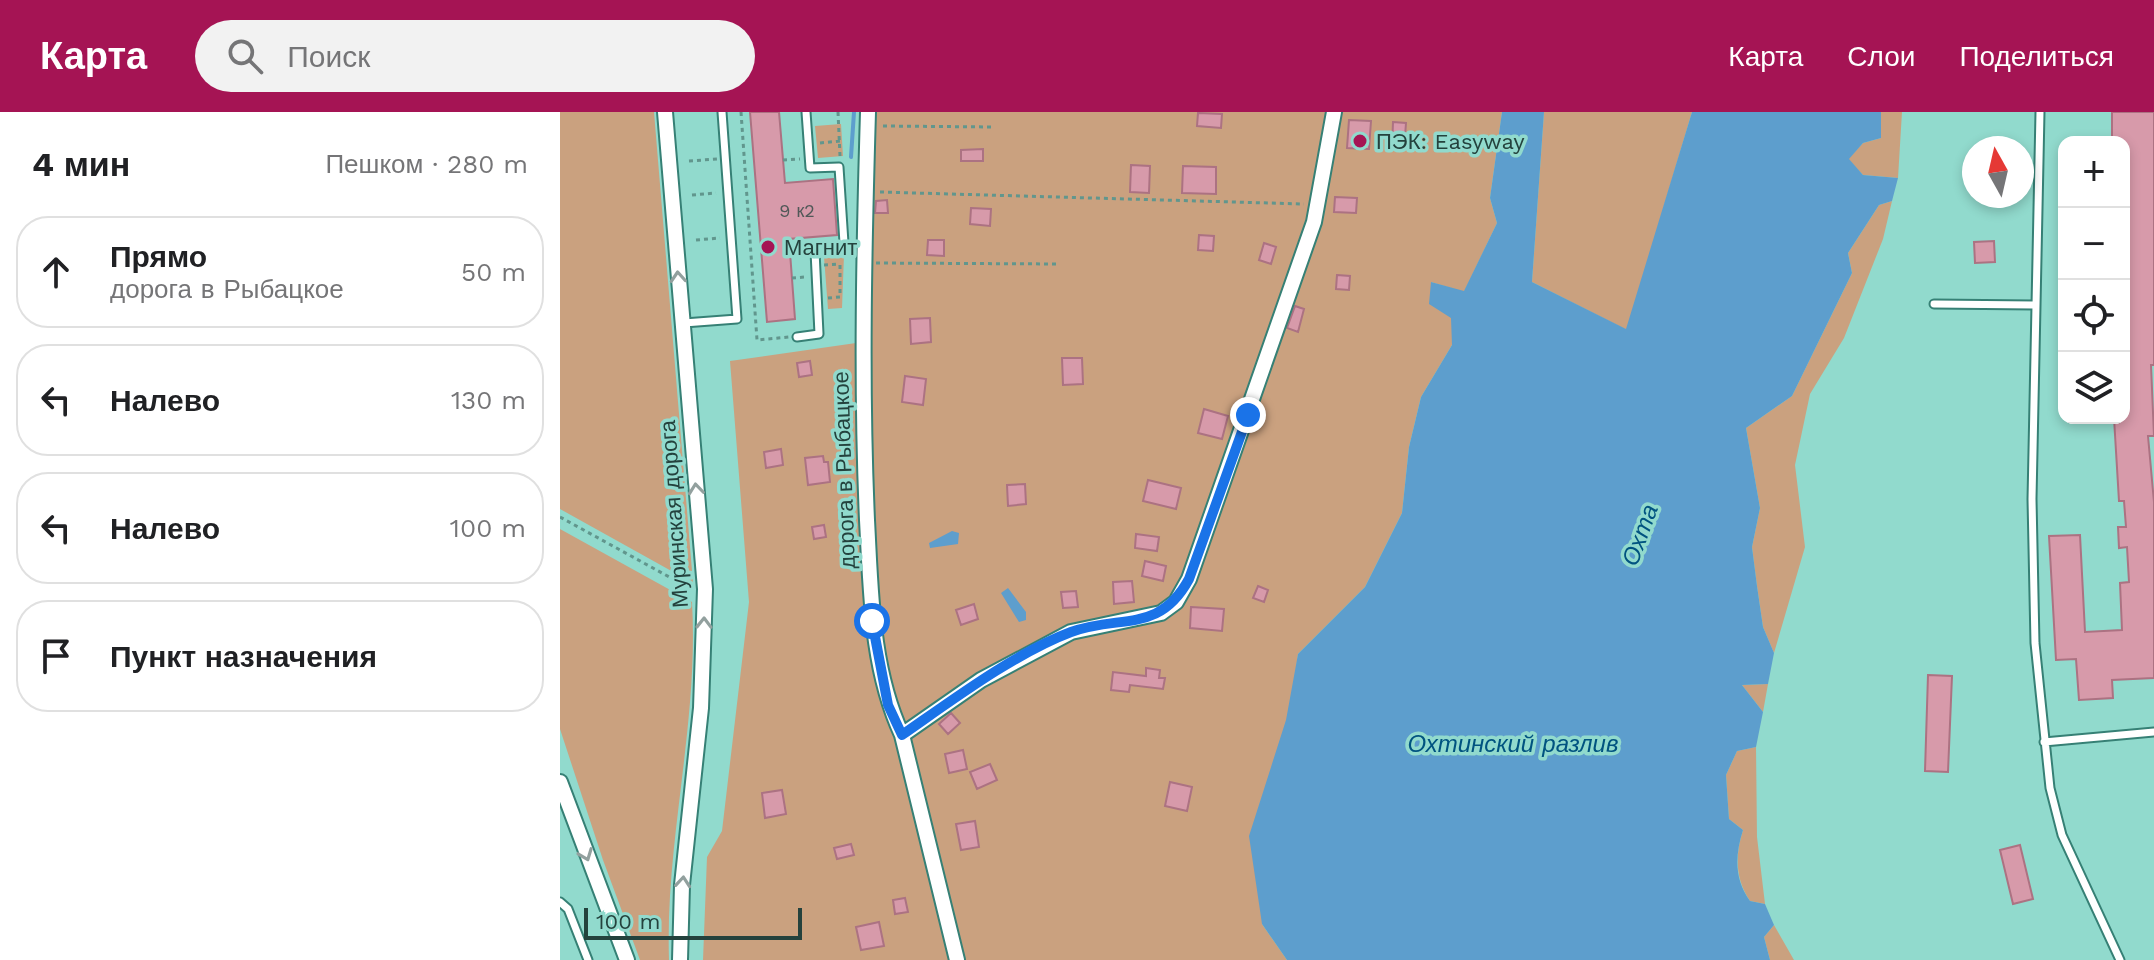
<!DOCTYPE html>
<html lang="ru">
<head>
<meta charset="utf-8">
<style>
	body { margin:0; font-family:"Work Sans",sans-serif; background:#f2f2f2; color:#202124 }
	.controls { position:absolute; right:24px; top:24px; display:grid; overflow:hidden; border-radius:16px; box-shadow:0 4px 12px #0003 }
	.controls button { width:72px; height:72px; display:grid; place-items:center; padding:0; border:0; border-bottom:2px solid #e0e0e0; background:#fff; color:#202124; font:40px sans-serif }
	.compass { position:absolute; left:1402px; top:24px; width:72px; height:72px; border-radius:50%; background:#fff; box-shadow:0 4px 12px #0003; rotate:352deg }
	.scale { position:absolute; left:24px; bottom:20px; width:218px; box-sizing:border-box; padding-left:8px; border:4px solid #24423d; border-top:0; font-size:22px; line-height:28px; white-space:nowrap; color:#24423d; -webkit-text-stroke:6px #91dacd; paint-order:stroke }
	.stop { position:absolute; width:24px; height:24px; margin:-18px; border:6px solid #1a73e8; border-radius:50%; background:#fff }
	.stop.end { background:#1a73e8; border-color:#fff; box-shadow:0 2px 8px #0008 }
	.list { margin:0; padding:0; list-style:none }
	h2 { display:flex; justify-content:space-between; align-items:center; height:104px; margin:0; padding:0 32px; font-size:34px }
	h2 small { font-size:26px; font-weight:400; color:#757577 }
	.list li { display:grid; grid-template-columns:52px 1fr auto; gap:24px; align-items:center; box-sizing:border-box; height:112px; margin:0 16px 16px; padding:0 16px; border:2px solid #e0e0e0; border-radius:32px }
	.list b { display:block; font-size:30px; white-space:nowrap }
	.list p { margin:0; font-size:26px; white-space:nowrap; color:#757577 }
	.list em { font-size:26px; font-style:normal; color:#757577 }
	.icon { flex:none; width:44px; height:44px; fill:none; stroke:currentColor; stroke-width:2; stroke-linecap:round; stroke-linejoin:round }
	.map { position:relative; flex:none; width:1594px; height:848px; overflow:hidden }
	header { display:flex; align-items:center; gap:48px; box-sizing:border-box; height:112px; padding:0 40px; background:#a51454; color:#fff }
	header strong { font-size:38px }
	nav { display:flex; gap:44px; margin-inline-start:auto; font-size:28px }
	.search { width:560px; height:72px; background:#f2f2f2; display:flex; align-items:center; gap:20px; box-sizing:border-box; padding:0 28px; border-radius:44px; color:#757577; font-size:30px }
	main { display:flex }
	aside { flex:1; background:#fff }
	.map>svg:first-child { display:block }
</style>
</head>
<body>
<header>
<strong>Карта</strong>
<div class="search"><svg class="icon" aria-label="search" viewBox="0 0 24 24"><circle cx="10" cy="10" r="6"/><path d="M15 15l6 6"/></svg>Поиск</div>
<nav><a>Карта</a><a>Слои</a><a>Поделиться</a></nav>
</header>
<main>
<aside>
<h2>4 мин<small>Пешком · 280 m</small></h2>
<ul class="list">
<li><svg class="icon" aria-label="ahead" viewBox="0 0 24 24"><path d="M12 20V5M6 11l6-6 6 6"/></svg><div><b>Прямо</b><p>дорога в Рыбацкое</p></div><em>50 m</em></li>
<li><svg class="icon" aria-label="left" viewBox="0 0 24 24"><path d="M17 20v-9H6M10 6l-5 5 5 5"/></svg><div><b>Налево</b></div><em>130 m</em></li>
<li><svg class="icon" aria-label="left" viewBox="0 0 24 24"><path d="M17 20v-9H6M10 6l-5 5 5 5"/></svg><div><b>Налево</b></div><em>100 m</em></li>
<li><svg class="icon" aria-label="arrive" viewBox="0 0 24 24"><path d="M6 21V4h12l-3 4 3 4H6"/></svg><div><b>Пункт назначения</b></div></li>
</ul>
</aside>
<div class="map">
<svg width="1594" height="848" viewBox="0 0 1594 848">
	<rect width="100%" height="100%" fill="#91dacd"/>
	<path fill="#caa17f" d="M0,0H94L133,471L0,397Z
		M313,0H942L930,86L937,111L904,180L871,170L892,206V233L861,285L849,335L842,401L805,475L738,542L702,812L727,848H143L147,745L162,719L189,490L170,249L310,229Z
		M984,0H1132L1067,218L972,170Z
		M1321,0H1342L1338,66L1303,63L1288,47L1303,31L1321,26Z
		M281,12L283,44L258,46L255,14Z
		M1332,89L1323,127L1284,226L1250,282L1235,353L1245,435L1214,541L1203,515L1197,474L1192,435L1200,396L1186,316L1232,284L1292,161L1288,141L1319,93Z
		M284,143L282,196L268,197L264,145Z
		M0,417L132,490C139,611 105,728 109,848H80L43,748L0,617Z
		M1208,572L1203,600L1182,573Z
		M1196,635L1197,725L1205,792L1190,789C1175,767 1175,743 1183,718L1169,707L1166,663L1177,639Z
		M1214,813L1234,848H1210L1204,825Z"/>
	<path fill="#5d9ecd" d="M942,0H984L972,170L1066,217L1132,0H1321V26L1303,31L1289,47L1303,63L1338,66L1332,89L1319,93L1288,141L1292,161L1232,284L1186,316L1200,396L1192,435L1197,474L1203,515L1214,541L1208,572L1182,573L1203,600L1196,635L1177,639L1166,663L1169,707L1183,718C1175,743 1174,767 1190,789L1205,792L1214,813L1204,825L1210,848H727L702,812L689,724L726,608L738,542L805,475L842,401L849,335L861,285L892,233L891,206L869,192L871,170L904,179L937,111L930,86Z
		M392,419L399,421L398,432L370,436L369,431Z
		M448,476L466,500V508L459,510L441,481Z"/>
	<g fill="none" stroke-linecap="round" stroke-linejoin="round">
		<path stroke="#5d9ecd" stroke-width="4" d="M291,45L294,0"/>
	</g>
	<path fill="#d79aaa" stroke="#ac7282" stroke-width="2" d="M190,0H219L225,71L273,67L277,123L229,127L235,207L207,210Z
		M1552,0H1594V253H1591L1594,324H1588L1594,390V566L1552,568L1553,586L1519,588L1516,547L1496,548L1489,424L1520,423L1525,520L1562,518L1560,471L1569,470L1567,435L1559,436L1558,415H1566L1564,389H1559L1554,306H1564V30H1552Z
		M638,1L662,2L661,16L637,14Z
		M789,8L811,9L809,37L787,36Z
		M833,10L846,11L844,38L832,37Z
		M423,37V49H401V38Z
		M571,53L590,54L589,81L570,80Z
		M623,54L656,55V82L622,81Z
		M775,85L797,86L796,101L774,100Z
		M327,88L328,101H315L316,89Z
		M411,96L431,97L430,114L410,112Z
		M639,123L654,124L653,139L638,138Z
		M368,128H384V144L367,143Z
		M1434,129L1435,150L1415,151L1414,130Z
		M704,131L716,135L711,152L699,148Z
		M777,163L790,164L789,178L776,177Z
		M735,194L744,197L738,220L727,216Z
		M370,206L371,230L351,232L350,207Z
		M502,246H522L523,272L503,273Z
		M250,249L252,263L239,265L237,251Z
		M345,264L366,267L363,293L342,290Z
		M644,297L668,304L662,327L638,321Z
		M221,337L223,353L206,356L204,340Z
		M263,344L264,350H268L270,370L248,373L245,346Z
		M588,368L621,376L616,397L583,389Z
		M465,372L466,392L448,394L447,373Z
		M264,413L266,425L254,427L252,415Z
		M576,422L599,425L597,439L575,436Z
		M585,449L606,454L603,469L582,464Z
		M572,469L574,490L554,492L553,470Z
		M698,474L708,478L704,490L693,486Z
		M516,479L518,495L503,496L501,480Z
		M414,492L418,507L401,513L396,498Z
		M631,495L664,497L662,519L630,516Z
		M586,556L600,558L599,566H605L603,577L570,573L569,580L551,578L553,560L586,564Z
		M1368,563L1392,564L1388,660L1365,659Z
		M391,601L400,611L388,622L379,612Z
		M403,638L407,657L389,661L385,642Z
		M430,652L437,668L417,677L410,660Z
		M610,670L632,675L627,699L605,694Z
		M222,678L226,702L205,706L202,681Z
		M415,709L419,735L401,738L396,712Z
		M291,732L294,743L277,747L274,736Z
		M1460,733L1473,787L1453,792L1440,738Z
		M345,786L348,800L335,802L333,788Z
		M319,810L324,834L301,838L296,815Z"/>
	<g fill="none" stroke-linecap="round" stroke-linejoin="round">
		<g stroke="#368075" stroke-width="11">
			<path id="lane" d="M1480,0L1472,387L1475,531L1490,676L1502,723L1560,848
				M1374,192L1475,193
				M124,211L177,207L162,0
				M237,225L259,222L255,139L280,137L284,131L279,55L250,56L246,0
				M1484,630L1594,620
				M0,790L8,797L28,848"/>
		</g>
		<g stroke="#368075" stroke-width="18">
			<path id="street" d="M105,0L145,477L141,596L122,773L120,848
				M308,0C304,136 301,272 307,408C311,481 311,556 342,623L397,848
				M342,623L421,568L511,520L601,501L616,490L629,467L754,110L774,0
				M0,670L67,848"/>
		</g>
		<path stroke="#61968d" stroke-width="3" stroke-dasharray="4 4" stroke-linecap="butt" d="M181,0L197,228L229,225
			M278,0L280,44
			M323,14L434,15
			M260,31L280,29
			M223,48L240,47
			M129,49L157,47
			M320,80L744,92
			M132,83L156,81
			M136,128L160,126
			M316,151L500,152
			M264,153L280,152
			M232,166L245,165
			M268,186L280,185V149
			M0,405L133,478"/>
		<use href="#lane" stroke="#fff" stroke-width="7"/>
		<use href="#street" stroke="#fff" stroke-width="14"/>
	</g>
	<defs><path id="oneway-chevron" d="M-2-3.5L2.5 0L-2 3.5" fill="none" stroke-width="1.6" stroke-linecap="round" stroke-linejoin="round" transform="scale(2)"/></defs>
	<g stroke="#92a09e">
		<use href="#oneway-chevron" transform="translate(118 165) rotate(-94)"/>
		<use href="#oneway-chevron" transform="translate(136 377) rotate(-96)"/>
		<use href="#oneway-chevron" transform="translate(144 511) rotate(-89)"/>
		<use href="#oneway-chevron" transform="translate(26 743) rotate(69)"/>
		<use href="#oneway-chevron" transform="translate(123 770) rotate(-85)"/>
	</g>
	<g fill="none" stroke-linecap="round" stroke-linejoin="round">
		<path stroke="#1a73e8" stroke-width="10" d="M312,509L328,593L342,623C391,589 455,541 511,520C561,502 599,522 629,467L688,303"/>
	</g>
	<g fill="#a51454" stroke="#91dacd" stroke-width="3">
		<circle cx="800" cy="29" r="8"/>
		<circle cx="208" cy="135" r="8"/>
	</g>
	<g text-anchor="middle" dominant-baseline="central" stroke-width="7" stroke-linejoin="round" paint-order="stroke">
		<g font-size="18" fill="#515858">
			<text x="237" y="98">9 к2</text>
		</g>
		<g font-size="22" fill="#24423d" stroke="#91dacd" text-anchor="start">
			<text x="816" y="29">ПЭК: Easyway</text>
			<text x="224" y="135">Магнит</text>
		</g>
		<g font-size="22" fill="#24423d" stroke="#91dacd">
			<text transform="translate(284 358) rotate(-92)">дорога в Рыбацкое</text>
			<text transform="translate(114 402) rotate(-94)">Муринская дорога</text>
		</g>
		<g font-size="24" font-style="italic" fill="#005380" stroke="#91dacd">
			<text transform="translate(1080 423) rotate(-70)">Охта</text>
			<text x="953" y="632">Охтинский разлив</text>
		</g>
	</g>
</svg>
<div class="controls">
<button>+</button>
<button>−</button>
<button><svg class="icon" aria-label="locate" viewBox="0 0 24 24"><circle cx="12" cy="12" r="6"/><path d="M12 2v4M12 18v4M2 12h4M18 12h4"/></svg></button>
<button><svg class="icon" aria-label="layers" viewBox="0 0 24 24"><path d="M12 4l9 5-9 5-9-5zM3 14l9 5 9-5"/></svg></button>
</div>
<svg class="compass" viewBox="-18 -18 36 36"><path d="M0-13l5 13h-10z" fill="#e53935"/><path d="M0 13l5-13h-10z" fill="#757577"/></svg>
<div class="scale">100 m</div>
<div class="stop" style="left:312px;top:509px"></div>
<div class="stop end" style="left:688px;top:303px"></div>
</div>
</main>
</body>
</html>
